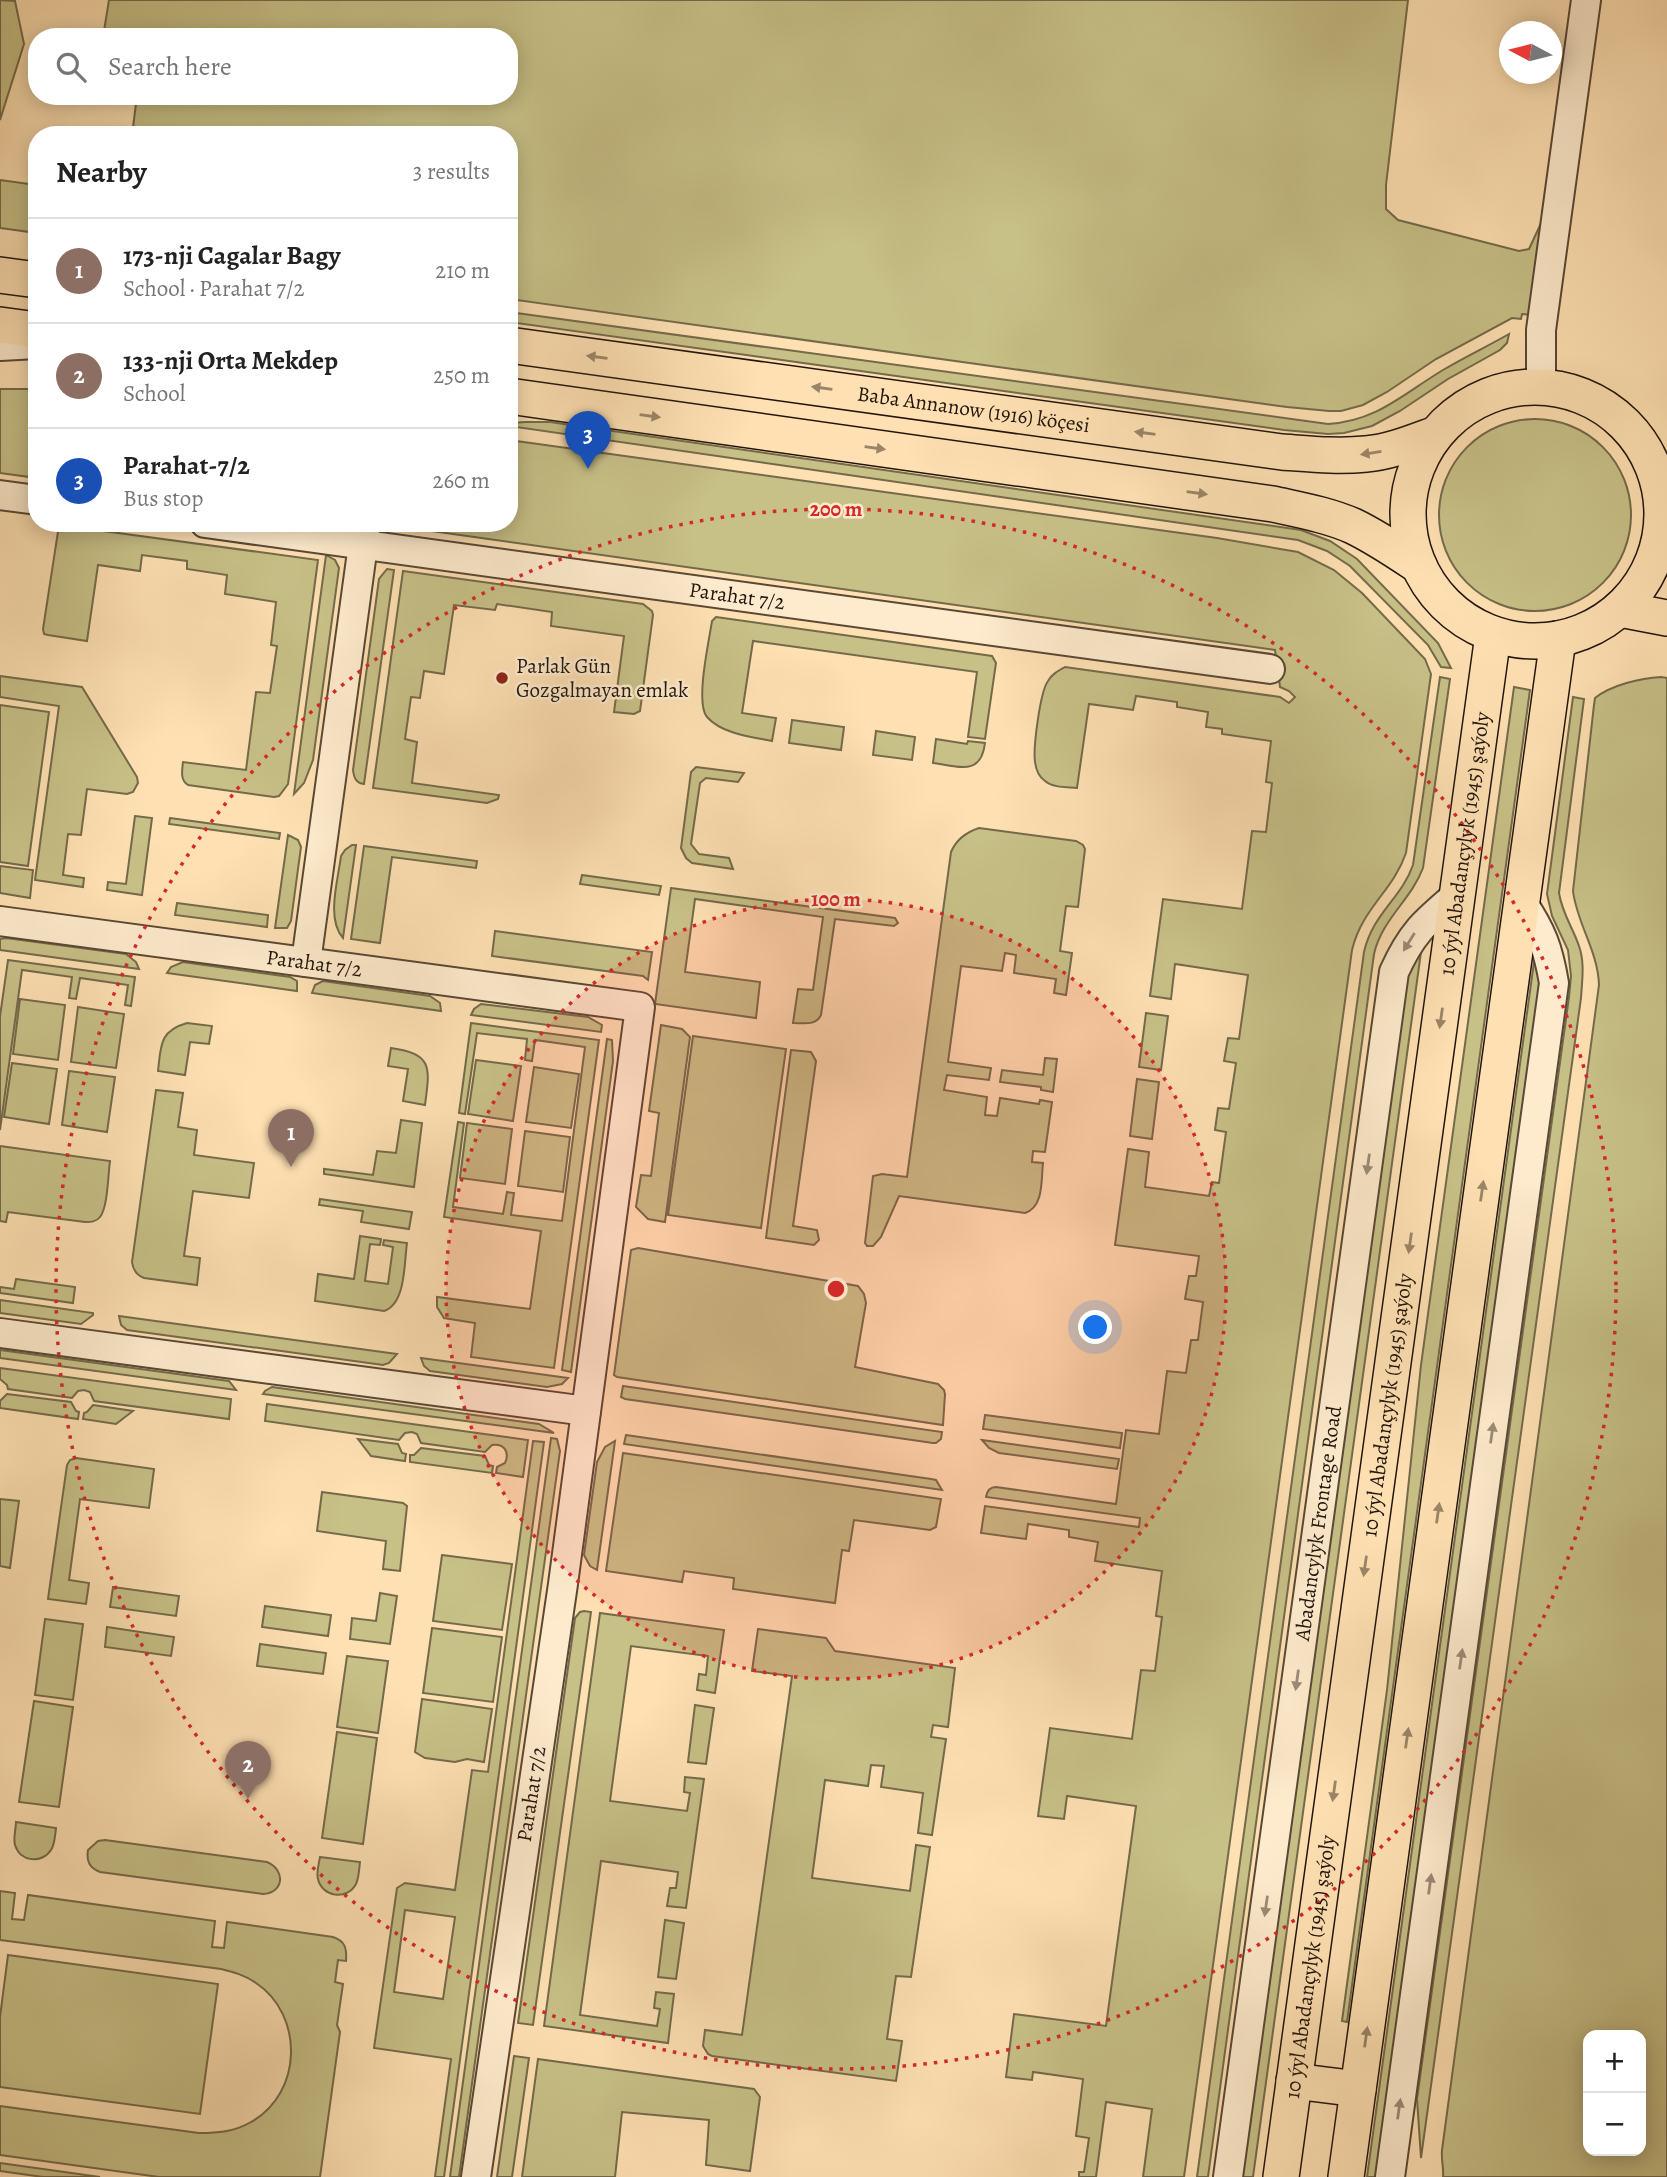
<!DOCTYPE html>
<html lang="en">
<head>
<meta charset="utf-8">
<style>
	body { margin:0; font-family:Alegreya,serif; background:#f2f2f2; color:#222 }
	.controls { position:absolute; right:21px; bottom:21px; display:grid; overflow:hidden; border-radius:14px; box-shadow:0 4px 18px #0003 }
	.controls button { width:63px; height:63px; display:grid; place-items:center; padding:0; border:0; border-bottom:2px solid #e0e0e0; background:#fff; color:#222; font:35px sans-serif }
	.compass { position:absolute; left:1499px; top:21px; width:63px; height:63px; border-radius:50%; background:#fff; box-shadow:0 4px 18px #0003; rotate:277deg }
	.you { position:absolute; left:1096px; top:1328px; width:24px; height:24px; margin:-18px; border:5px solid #fff; border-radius:50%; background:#1a73e8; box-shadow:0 0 0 10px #1a73e833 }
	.badge { display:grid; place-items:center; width:46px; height:46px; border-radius:50%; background:#b45309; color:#fff; font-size:23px; font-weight:700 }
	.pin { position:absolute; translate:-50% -58px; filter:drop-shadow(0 2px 4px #0008) }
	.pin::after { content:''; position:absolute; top:37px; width:24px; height:21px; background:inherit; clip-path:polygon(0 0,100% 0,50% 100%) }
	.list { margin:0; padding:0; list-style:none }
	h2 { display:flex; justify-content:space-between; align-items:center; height:91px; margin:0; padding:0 28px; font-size:30px }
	h2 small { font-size:23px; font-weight:400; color:#767676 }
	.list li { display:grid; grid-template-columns:46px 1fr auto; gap:21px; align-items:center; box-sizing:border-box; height:105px; padding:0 28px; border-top:2px solid #e0e0e0 }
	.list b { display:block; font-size:26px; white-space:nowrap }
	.list p { margin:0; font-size:23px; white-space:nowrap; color:#767676 }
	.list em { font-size:23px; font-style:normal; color:#767676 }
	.icon { flex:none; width:38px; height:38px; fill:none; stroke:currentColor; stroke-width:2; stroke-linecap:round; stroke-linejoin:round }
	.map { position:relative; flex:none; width:1667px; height:2177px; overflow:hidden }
	.search { position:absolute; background:#fff; box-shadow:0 4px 18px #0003; left:28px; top:28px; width:490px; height:77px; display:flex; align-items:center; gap:18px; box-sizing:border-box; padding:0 24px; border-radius:28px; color:#767676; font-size:26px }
	.panel { position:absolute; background:#fff; box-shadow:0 4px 18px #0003; left:28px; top:126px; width:490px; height:406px; border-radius:28px }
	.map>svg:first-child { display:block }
</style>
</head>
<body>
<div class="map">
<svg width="1667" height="2177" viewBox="0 0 1667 2177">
	<rect width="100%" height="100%" fill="#fee0b2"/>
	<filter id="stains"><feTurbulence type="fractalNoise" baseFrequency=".00286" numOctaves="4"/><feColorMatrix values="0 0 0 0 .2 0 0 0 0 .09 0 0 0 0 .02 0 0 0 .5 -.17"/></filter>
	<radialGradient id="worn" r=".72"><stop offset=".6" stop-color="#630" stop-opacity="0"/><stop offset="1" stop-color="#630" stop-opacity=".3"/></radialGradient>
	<path fill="#c7c087" stroke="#746a4a" stroke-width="2" fill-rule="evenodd" d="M0,0L15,1L24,44L0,120Z
		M109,0H1408L1386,185V209L1398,220L1519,251L1529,249L1543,219L1534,315L1522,314L1521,319L1512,318L1436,359L1387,392L1363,405L1341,411H1329L1287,407L509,299V135H132L137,96H509V37H103Z
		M0,180L37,185V233L0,228Z
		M509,312L1328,424C1377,421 1403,394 1443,370C1465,357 1488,346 1509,334L1507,343L1500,350L1448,379L1400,411L1372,426L1344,433L1328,434L1284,430L509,322Z
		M0,389H37V478L0,473Z
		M1439 515a96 96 0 1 1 192 0a96 96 0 1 1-192 0Z
		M526,422H550L1301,530L1330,541L1357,559L1438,643L1451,668L1441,667L1428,645L1350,566L1327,551L1298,540L509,426V423Z
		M509,440L1217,538L1298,552L1334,570L1362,593L1425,659L1431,674L1406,853C1393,891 1362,908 1352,950L1184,2177H1143L1152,2109L1106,2102L1096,2177H1079V2172H1084L1089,2138L1076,2136L1083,2079L1033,2072L1032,2080L1006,2077L1014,2014L1106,2026L1136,1806L1067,1796L1064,1819L1038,1816L1050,1728L1132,1739L1141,1670L1155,1671L1162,1617L1156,1616L1162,1571L1095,1561L1098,1542L1069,1537V1530L1028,1524L1026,1539L981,1533L985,1506L1139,1527L1140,1518L986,1497C987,1491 990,1487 996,1487L1116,1504L1126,1430L1159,1434L1167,1371L1186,1373L1191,1340H1198L1203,1302L1185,1299L1189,1276H1196L1199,1256L1115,1245L1128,1149L1149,1152L1145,1187L1209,1196L1212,1182L1219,1183L1226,1132L1215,1130L1218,1108L1229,1109L1236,1063L1224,1061L1228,1038L1239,1039L1248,975L1175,964L1171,999L1150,996L1163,899L1242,909L1252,831L1266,832L1272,783L1266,782L1271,741L1222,734V729L1206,727L1208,712L1177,707V702L1136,696L1133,710L1089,704L1077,788C1068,787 1053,788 1045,781C1039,777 1036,770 1035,762C1033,748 1040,692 1048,681C1052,674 1058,671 1065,667L1280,697L1289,703L1295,697L1289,691L1280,687L1275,650L403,527L397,523H509Z
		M59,525L318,560L288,784L279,796L274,797L188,785C180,780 182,771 183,762L246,770L256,692L270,693L277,646L271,645L276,602L225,594L227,575L187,569V561L142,555L140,571L98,565L87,641L48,635L44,634L43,629Z
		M326,555L335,560L339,568L313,760L304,783L294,794Z
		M387,569L394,570L364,784C356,783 354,778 353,770L379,579Z
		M403,571L643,604L652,611L653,615L640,711L634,714L614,712L624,636L551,626L552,612L497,604L495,610L454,605L444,674L424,671L420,698L411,697L405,739L417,742L412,783L499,795L498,799L487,803L373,788Z
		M716,617L992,656L996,663L985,739L968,737L977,672L753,641L742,713L776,718L772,741C752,737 722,734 707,717C695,703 709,641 712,621Z
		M0,676L82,687L137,777L138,783L133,792L127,794L87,789L81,835L68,834L63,875L84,878L83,887L35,880L59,706L0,697Z
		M1440,677L1450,679L1423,868C1411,900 1382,919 1374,954L1208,2177H1197L1364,952C1373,913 1401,899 1413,865Z
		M1661,677L1667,678V2177H1443C1444,2167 1441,2161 1442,2150L1599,985C1598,951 1577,924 1573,891L1594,705L1595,698C1611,685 1641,678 1661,677ZM1641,2035V2151H1588V2035Z
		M1514,687L1530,690L1347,2022L1342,2021L1387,1690L1421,1365Z
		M1573,697L1584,699L1559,893C1562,913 1573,928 1579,946C1585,963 1582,981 1581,998L1421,2158L1417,2099L1569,997L1571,976L1568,950L1552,916L1547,894Z
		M0,705L49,712L28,866L0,862Z
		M792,720L844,727L841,750L789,743Z
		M876,731L915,737L912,760L873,755Z
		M936,739L967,744L968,741L985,743C981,777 958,766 933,763Z
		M696,767L744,773L738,782L706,778L700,783L691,844L699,854L729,858L733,869L692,863L686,858L681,848L691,772Z
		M135,816L152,818L142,895L107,890L108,882L126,884Z
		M170,818L280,833L279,839L169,824Z
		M979,828L1076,841L1083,845L1085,849L1078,907L1066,906L1060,951L1072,953L1066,995L1054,993L1056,979L1014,973L1016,955L1005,953L1002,971L961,966L948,1062L991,1068L989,1080L947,1075L944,1090L987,1097L985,1115L997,1116L1000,1098L1039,1104L1040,1100L1052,1102L1045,1152L1033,1151L1032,1162L1043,1163C1041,1180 1044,1207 1025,1213L899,1196L881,1237L873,1246H867L865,1243L873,1176L882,1174L907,1177L951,852C956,840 967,832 979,828Z
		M288,835L298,840L301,847L291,921L287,928H275Z
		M352,845H356L343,938C326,919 338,880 341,856L345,850Z
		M364,846L477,861L476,868L392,857L380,943L351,939Z
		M0,866L33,870L30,898L0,893Z
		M582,875L661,886L659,895L580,884Z
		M671,888L895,918L898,923L894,926L835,919L821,1015C816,1026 804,1023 793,1023L798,989L813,990L823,917L695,899L685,972L760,982L756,1018L655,1004Z
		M177,903L268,915L267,927L175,915Z
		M495,931L652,952L648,980L643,976L492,956Z
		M6,938L126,954L136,962L139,969L0,950V939Z
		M1421,952L1253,2177H1241L1405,980L1417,953Z
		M8,960L135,977L131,1006L125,1005L128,985L80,978L76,999L69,998L72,977L22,970L0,1130V1016Z
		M183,962L290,977L297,981V991L167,973L171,967Z
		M1534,962L1537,965L1540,981L1377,2177H1367Z
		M323,981L430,996L440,1003L441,1011L312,993L315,985Z
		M20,999L65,1005L58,1060L13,1054Z
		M481,1004L588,1017L602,1025L601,1032L471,1015L474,1009Z
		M78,1007L124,1014L116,1068L71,1062Z
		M1146,1013L1168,1016L1161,1070L1139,1067Z
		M187,1023L212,1026L209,1044L190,1042L185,1075L158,1071C161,1046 159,1031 187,1023Z
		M471,1023L599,1040L554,1368L471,1357L475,1323L444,1318L437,1307V1297L530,1309L541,1231L444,1217L458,1122L464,1123L453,1207L503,1214L507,1192L514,1193L511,1215L562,1221L585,1047L535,1040L532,1061L525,1060L527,1039L477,1033L465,1114L459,1113Z
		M661,1025L682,1029L690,1037L665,1222L648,1219L636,1207L641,1175L651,1176L659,1113L649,1111Z
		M693,1036L786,1049L761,1228L668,1215Z
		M607,1039L612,1040L613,1061L571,1372L562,1370Z
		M391,1048C433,1054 430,1067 425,1105L403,1101L408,1069L388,1066Z
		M791,1050L811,1052L816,1061L793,1226L817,1230L819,1240L814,1245L766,1238Z
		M1045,1058L1057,1059L1053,1092L1041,1090V1087L1000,1082L1002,1070L1043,1075Z
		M476,1060L521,1066L513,1121L468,1114Z
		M12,1063L57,1069L49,1124L4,1117Z
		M534,1067L579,1074L571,1128L526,1122Z
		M69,1071L115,1077L107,1132L62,1125Z
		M1137,1079L1159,1082L1152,1139L1130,1136Z
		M156,1090L183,1093L178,1127L197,1130L194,1155L254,1163L249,1198L193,1191L184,1256L200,1258L197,1285L144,1278C136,1275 133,1270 132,1262Z
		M401,1120L422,1123L414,1187L324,1174V1169L373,1175L377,1151L396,1153Z
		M467,1123L512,1129L505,1184L460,1178Z
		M525,1131L570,1137L563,1192L518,1186Z
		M0,1146L110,1161C108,1174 108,1207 100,1217C96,1222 91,1222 85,1222L8,1212L6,1222L0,1221Z
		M320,1199L412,1212L409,1229L361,1222L363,1211L319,1205Z
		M360,1236L381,1239L380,1245L370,1244L365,1281L388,1284L393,1247L383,1245L384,1240L407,1243C404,1263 406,1304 384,1311L315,1301L318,1274L354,1279Z
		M638,1248L858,1286L864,1294L866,1303L855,1367L938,1384L944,1390L945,1394L943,1425L617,1377L614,1375L631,1250Z
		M16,1279L75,1287L73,1303L0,1293V1287L14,1289Z
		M0,1300L93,1313V1315L81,1324L0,1313Z
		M119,1316L397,1354L389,1363L383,1365L127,1330L121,1325Z
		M0,1350L229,1381L236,1390L0,1358Z
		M421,1358L568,1378L562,1384L547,1387L430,1371L424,1366Z
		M0,1368L231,1399L229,1419L94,1401L90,1392L84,1390L78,1391L72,1398L8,1389L7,1385L0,1379Z
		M623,1386L942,1432L941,1439L936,1443H933L625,1399L621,1397Z
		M272,1387L539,1424L554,1433L263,1394L265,1391Z
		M7,1394L71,1402L76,1411L79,1412L78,1419L0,1408V1401Z
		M267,1404L528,1440L523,1477L496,1473L497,1467L505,1463C510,1452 504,1443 492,1445L485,1452L421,1443L417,1434L412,1432L405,1433L399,1440L265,1421Z
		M93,1405L133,1411L116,1424L83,1419L84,1413L87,1412Z
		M985,1415L1122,1433L1120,1448L983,1429Z
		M626,1435L931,1479L936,1480L942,1490L624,1444Z
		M551,1438L557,1439L560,1451L459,2177H450Z
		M358,1439L398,1444L402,1453L406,1454L405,1461L371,1456Z
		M982,1440L1119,1459L1117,1469L999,1453L989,1448Z
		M533,1441L544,1442L444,2177H435L451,2059L374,2048L397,1888L405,1883L455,1890L472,1770L488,1772ZM405,1910L455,1917L443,1999L394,1992Z
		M615,1441L597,1570L590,1566L584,1555L597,1462L605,1447Z
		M421,1448L485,1456L489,1465L493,1466L492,1473L410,1462V1455H414Z
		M623,1453L941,1499L936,1527L930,1530L854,1520L849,1551L842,1550L835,1603L733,1589L734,1578L684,1571L682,1582L606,1571Z
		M76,1458L154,1469L149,1508L80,1499L69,1580L89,1583L86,1604L48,1599L67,1465L70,1460Z
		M322,1492L403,1503L407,1506L400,1571L383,1569L386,1541L317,1531Z
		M0,1499L19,1501L10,1568L0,1566Z
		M442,1555L512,1564L502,1630L433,1621Z
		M113,1587L179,1596L176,1616L110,1607Z
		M380,1593L397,1596L390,1644L350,1639L352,1618L376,1621Z
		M265,1606L331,1615L328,1636L262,1627Z
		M584,1611L591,1612L533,2025L518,2023L575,1618L580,1612Z
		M600,1613L724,1630L715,1693L697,1690L699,1674L706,1675L708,1656L631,1646L610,1801L687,1811L690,1793L684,1792L685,1777L704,1779L686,1908L667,1906L670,1888H676L678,1872L601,1861L580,2015L657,2026L660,2009L654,2008L656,1992L674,1994L668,2043L544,2026Z
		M45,1619L83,1624L73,1700L35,1695Z
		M107,1627L174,1637L171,1656L105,1647Z
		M432,1628L502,1637L493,1702L423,1693Z
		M758,1629L826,1638L835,1651L955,1668L948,1727L933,1725L931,1737L946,1739L932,1835L918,1833L923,1793L881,1787L884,1766L871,1765L868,1786L825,1780L812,1878L910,1891L916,1845L930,1847L911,1977L896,1976L887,2039L902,2041L896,2081L712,2056L708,2054L703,2046L705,2030L742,2035L792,1676L752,1671Z
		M260,1644L326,1653L323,1674L257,1666Z
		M347,1656L388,1661L378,1733L337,1727Z
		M422,1699L492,1709L484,1762L467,1759L455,1762L425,1758L415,1752Z
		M34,1701L73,1707L59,1807L19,1802Z
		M695,1705L714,1708L706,1764L688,1762Z
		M337,1732L377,1738L363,1844L322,1838Z
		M16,1822L56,1828C55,1835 55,1844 51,1850C42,1864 20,1862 15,1845C13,1838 16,1829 16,1822Z
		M105,1840L267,1862C286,1870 284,1893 263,1894L100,1872C90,1868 86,1862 88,1850L98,1841Z
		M320,1857L360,1862C359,1869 359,1878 356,1884C347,1901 322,1897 318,1879C316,1872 319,1864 320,1857Z
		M0,1891L15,1893L12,1919L24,1920L28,1895L215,1921L212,1947L224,1948L227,1922L333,1937C345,1941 347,1948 346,1961L338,1960L335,1982L343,1984L337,2025L340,2032L320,2177H159L0,2155V2106L199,2133C217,2133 234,2132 251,2122C303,2093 304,2015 256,1983C245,1975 233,1972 221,1969L0,1940Z
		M665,1920L684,1923L676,1979L658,1977Z
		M8,1955L218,1984L200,2114L0,2087V2017Z
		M514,2056L529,2058L512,2177H497Z
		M538,2059L754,2089L760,2097L750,2171L706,2165L709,2120L622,2112L615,2177H522Z
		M0,2163L100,2177H43L0,2171Z"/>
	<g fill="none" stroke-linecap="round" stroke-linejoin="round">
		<g stroke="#594836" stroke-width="32">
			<g id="minor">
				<path d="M0,346L37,344"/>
				<path d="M1541,386V330L1586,0"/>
				<path d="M0,495L37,500"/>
				<path id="s1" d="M205,523L1270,669"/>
				<path id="s2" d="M0,921L640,1007L563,1584L476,2177"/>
				<path d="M306,962L366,523"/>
				<path d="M0,1333L586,1411"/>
				<path id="s3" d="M1228,2177L1394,972C1412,932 1425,922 1458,894"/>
				<path d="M1390,2177L1554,983C1548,948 1542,932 1522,902"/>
			</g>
		</g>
		<g stroke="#22150d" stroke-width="38">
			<g id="major">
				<path d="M0,275L37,280"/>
				<path d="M0,325L37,330"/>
				<path id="s4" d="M509,345L1282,452C1310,454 1338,457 1366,454C1390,452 1414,442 1436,434"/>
				<circle cx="1535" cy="514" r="127"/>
				<path d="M509,396L1273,504C1300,510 1328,515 1353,526C1376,537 1398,552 1419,566"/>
				<path d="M1620,609L1667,618"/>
				<path d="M1294,2081L1358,2089"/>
				<path id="s5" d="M1281,2177L1493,635"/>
				<path d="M1346,2177L1558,639"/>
			</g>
		</g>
		<use href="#minor" stroke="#feebcd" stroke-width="28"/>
		<use href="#major" stroke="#fee0b2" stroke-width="35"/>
	</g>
	<defs><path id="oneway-solid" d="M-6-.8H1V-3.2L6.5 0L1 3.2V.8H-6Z" transform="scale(1.75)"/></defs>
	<g fill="#9b8568">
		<use href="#oneway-solid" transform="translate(597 357) rotate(-172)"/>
		<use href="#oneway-solid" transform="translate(822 388) rotate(-172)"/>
		<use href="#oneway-solid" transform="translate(650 416) rotate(8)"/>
		<use href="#oneway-solid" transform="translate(1145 433) rotate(-172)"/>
		<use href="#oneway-solid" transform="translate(875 448) rotate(8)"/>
		<use href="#oneway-solid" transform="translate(1371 453) rotate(171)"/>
		<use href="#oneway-solid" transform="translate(1197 493) rotate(8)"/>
		<use href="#oneway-solid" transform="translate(1441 1018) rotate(98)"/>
		<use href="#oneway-solid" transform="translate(1482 1191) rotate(-82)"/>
		<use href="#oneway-solid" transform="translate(1410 1243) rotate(98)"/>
		<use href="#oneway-solid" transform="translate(1438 1513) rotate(-82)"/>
		<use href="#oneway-solid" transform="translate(1365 1566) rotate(98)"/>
		<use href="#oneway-solid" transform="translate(1407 1738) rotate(-82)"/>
		<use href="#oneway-solid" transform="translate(1334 1791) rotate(98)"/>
		<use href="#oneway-solid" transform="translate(1366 2037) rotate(-82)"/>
	</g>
	<g fill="#9b8b77">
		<use href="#oneway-solid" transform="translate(1409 942) rotate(122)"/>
		<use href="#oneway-solid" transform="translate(1368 1164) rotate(98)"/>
		<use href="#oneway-solid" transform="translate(1492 1433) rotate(-82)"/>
		<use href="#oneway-solid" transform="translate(1461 1659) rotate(-82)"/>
		<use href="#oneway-solid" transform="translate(1297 1680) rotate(98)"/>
		<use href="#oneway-solid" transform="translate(1430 1884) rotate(-82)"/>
		<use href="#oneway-solid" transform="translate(1266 1906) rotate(98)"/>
		<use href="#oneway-solid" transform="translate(1399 2109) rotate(-82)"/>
	</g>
	<circle cx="836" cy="1289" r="390" fill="#d62828" fill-opacity=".12"/>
	<g fill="none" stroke="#d62828" stroke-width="3.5" stroke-dasharray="3.5 7">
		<circle cx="836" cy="1289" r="390"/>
		<circle cx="836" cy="1289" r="780"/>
	</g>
	<circle fill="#8f2418" stroke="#feebcd" stroke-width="2.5" cx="502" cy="678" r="7"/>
	<g text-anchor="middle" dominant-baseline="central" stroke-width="5" stroke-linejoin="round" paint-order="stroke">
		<g font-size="21" fill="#22150d" stroke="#feebcd">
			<text stroke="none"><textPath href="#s4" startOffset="469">Baba Annanow (1916) köçesi</textPath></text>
			<text stroke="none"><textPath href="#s1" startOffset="537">Parahat 7/2</textPath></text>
			<text stroke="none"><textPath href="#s5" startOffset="1346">10 ýyl Abadançylyk (1945) şaýoly</textPath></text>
			<text stroke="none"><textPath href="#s2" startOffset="317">Parahat 7/2</textPath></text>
			<text stroke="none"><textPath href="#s5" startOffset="779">10 ýyl Abadançylyk (1945) şaýoly</textPath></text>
			<text stroke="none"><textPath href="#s3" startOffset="660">Abadancylyk Frontage Road</textPath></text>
			<text transform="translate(531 1794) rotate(-81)">Parahat 7/2</text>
			<text stroke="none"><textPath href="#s5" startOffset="212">10 ýyl Abadançylyk (1945) şaýoly</textPath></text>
		</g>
		<g font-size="21" fill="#22150d" stroke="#feebcd" text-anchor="start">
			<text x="516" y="666">Parlak Gün<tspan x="516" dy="24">Gozgalmayan emlak</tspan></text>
		</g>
	</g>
	<circle cx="836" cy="1289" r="10" fill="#d62828" stroke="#feebcd" stroke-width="3.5"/>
	<g font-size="21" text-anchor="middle" font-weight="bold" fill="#d62828" stroke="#feebcd" stroke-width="5" stroke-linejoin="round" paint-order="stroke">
		<text x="836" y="516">200 m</text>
		<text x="836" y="906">100 m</text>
	</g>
	<rect width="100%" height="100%" filter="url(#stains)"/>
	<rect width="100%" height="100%" fill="url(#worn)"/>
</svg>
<div class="controls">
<button>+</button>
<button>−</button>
</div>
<svg class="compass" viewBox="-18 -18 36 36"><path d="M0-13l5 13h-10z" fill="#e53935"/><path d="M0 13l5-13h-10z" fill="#767676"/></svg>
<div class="you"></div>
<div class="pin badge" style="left:291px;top:1167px;background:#8d6e63">1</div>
<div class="pin badge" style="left:248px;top:1799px;background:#8d6e63">2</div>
<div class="pin badge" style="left:588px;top:469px;background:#1a4fb4">3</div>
<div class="search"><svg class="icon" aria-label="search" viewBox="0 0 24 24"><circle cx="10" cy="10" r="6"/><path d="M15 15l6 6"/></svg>Search here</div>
<section class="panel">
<h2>Nearby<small>3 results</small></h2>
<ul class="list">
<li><span class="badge" style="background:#8d6e63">1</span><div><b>173-nji Cagalar Bagy</b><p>School · Parahat 7/2</p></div><em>210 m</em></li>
<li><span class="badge" style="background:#8d6e63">2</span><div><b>133-nji Orta Mekdep</b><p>School</p></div><em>250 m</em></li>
<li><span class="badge" style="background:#1a4fb4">3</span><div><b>Parahat-7/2</b><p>Bus stop</p></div><em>260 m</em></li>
</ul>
</section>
</div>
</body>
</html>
